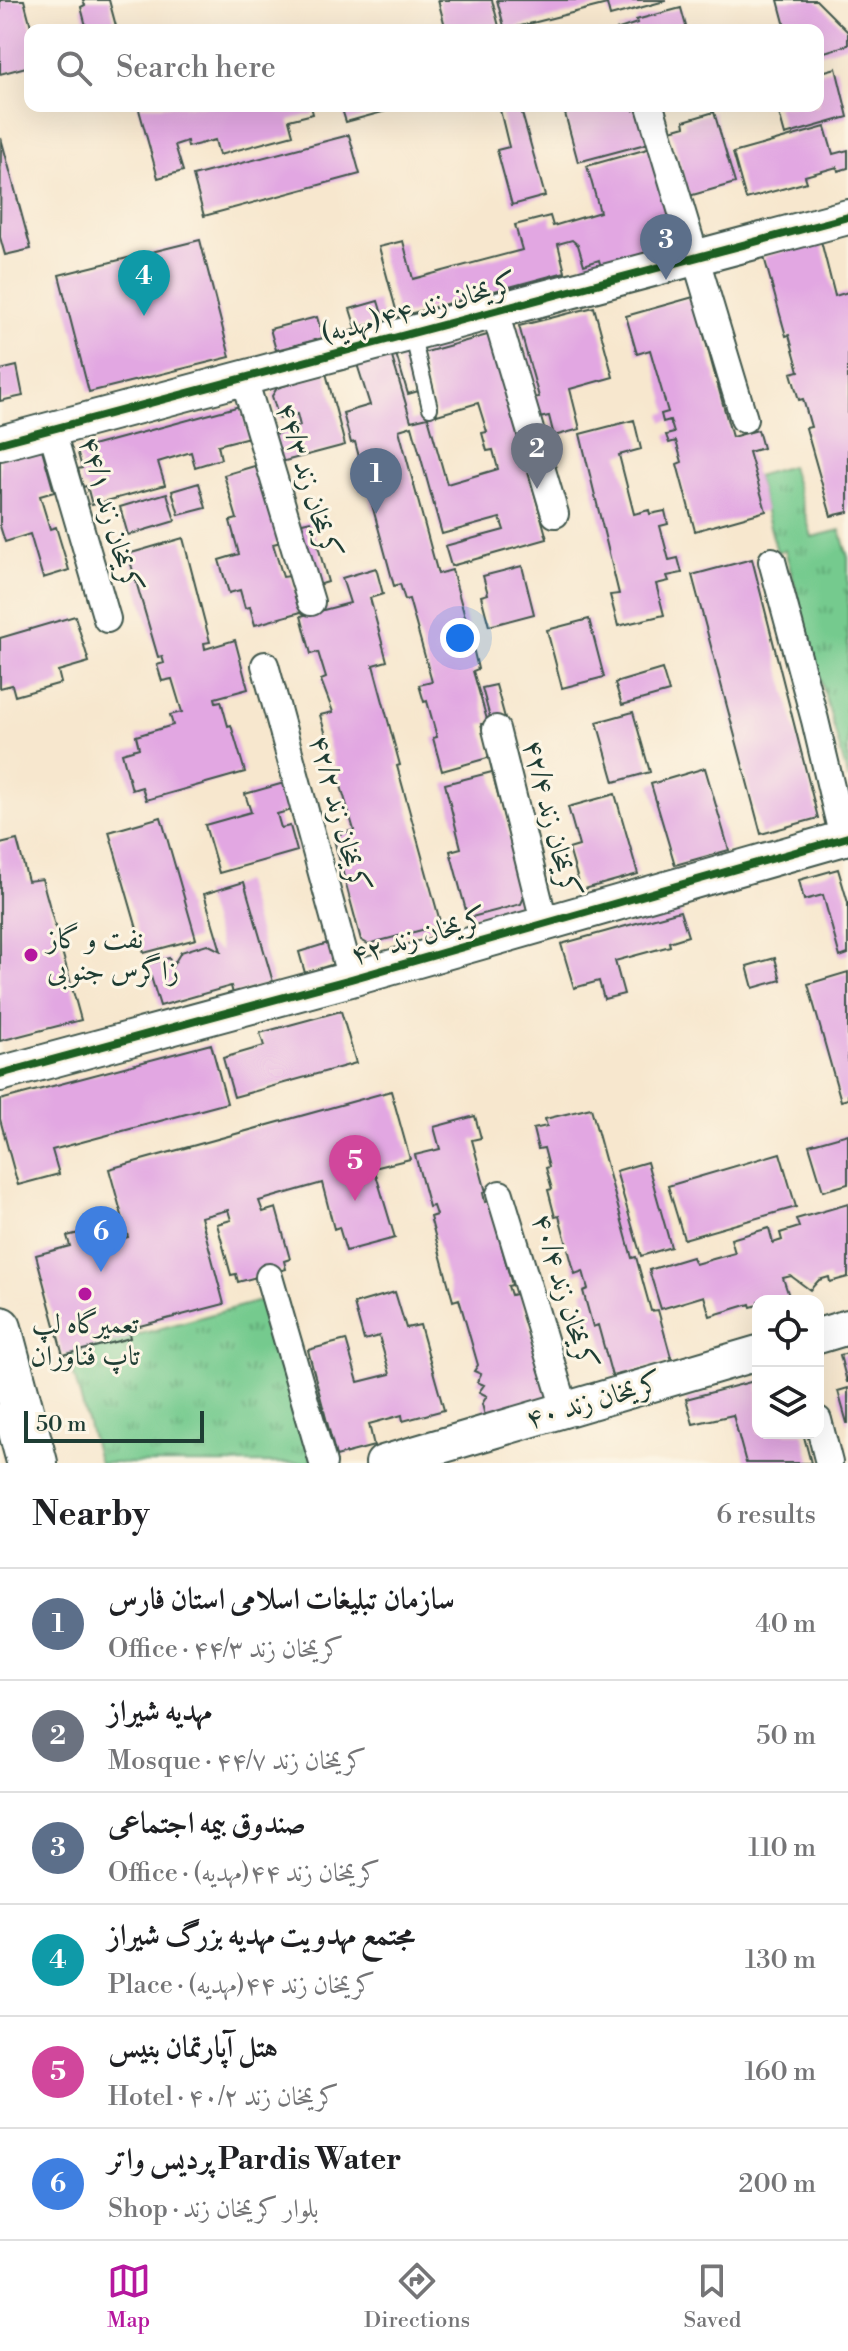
<!DOCTYPE html>
<html lang="en">
<head>
<meta charset="utf-8">
<style>
	body { margin:0; font-family:"Libre Bodoni",Amiri,serif; background:#f2f2f2; color:#202124 }
	.controls { position:absolute; right:24px; bottom:24px; display:grid; overflow:hidden; border-radius:16px; box-shadow:0 8px 32px #0002 }
	.controls button { width:72px; height:72px; display:grid; place-items:center; padding:0; border:0; border-bottom:2px solid #e0e0e0; background:#fff; color:#202124; font:40px sans-serif }
	.scale { position:absolute; left:24px; bottom:20px; width:180px; box-sizing:border-box; padding-left:8px; border:4px solid #1f3d34; border-top:0; font-size:22px; line-height:28px; white-space:nowrap; color:#1f3d34; -webkit-text-stroke:6px #fcf5e5; paint-order:stroke }
	.you { position:absolute; left:460px; top:638px; width:28px; height:28px; margin:-20px; border:6px solid #fff; border-radius:50%; background:#1a73e8; box-shadow:0 0 0 12px #1a73e833 }
	.badge { display:grid; place-items:center; width:52px; height:52px; border-radius:50%; background:#b5179e; color:#fff; font-size:26px; font-weight:700 }
	.pin { position:absolute; translate:-50% -66px; filter:drop-shadow(0 2px 4px #0008) }
	.pin::after { content:''; position:absolute; top:42px; width:28px; height:24px; background:inherit; clip-path:polygon(0 0,100% 0,50% 100%) }
	.list { margin:0; padding:0; list-style:none }
	h2 { display:flex; justify-content:space-between; align-items:center; height:104px; margin:0; padding:0 32px; font-size:34px }
	h2 small { font-size:26px; font-weight:400; color:#757577 }
	.list li { display:grid; grid-template-columns:52px 1fr auto; gap:24px; align-items:center; box-sizing:border-box; height:112px; padding:0 32px; border-top:2px solid #e0e0e0 }
	.list b { display:block; font-size:30px; white-space:nowrap }
	.list p { margin:0; font-size:26px; white-space:nowrap; color:#757577 }
	.list em { font-size:26px; font-style:normal; color:#757577 }
	.icon { flex:none; width:44px; height:44px; fill:none; stroke:currentColor; stroke-width:2; stroke-linecap:round; stroke-linejoin:round }
	.map { position:relative; flex:none; width:848px; height:1463px; overflow:hidden }
	.search { position:absolute; background:#fff; box-shadow:0 8px 32px #0002; left:24px; right:24px; top:24px; height:88px; display:flex; align-items:center; gap:20px; box-sizing:border-box; padding:0 28px; border-radius:16px; color:#757577; font-size:30px }
	.sheet { height:776px; background:#fff }
	nav { display:flex; justify-content:space-around; align-items:center; box-sizing:border-box; height:112px; border-top:2px solid #e0e0e0; background:#fff; font-size:22px; color:#757577 }
	nav a { display:grid; justify-items:center; gap:4px }
	nav .on { color:#b5179e }
	.map>svg:first-child { display:block }
</style>
</head>
<body>
<div class="map">
<svg width="848" height="1463" viewBox="0 0 848 1463">
	<defs>
		<pattern id="grass-tufts" width="24" height="20" patternUnits="userSpaceOnUse" patternTransform="scale(2)"><rect width="24" height="20" fill="#75ca8e"/><path d="M3 7l-1-3M5 7V3M7 7l1-3M15 17l-1-3M17 17v-4M19 17l1-3" fill="none" stroke="#5fa575"/></pattern>
	</defs>
	<rect width="100%" height="100%" fill="#fcf5e5"/>
	<filter id="ink" filterUnits="userSpaceOnUse"><feTurbulence type="fractalNoise" baseFrequency=".0125" numOctaves="2"/><feDisplacementMap in="SourceGraphic" scale="16" xChannelSelector="R" yChannelSelector="G"/><feConvolveMatrix kernelMatrix="1 2 1 2 8 2 1 2 1" color-interpolation-filters="sRGB"/></filter>
	<filter id="wash" filterUnits="userSpaceOnUse"><feTurbulence type="fractalNoise" baseFrequency=".006" numOctaves="4" result="noise"/><feDisplacementMap in="SourceGraphic" scale="32" xChannelSelector="R" yChannelSelector="G"/><feGaussianBlur stdDeviation="1.8" result="paint"/><feColorMatrix in="noise" values="0 0 0 0 0 0 0 0 0 0 0 0 0 0 0 0 0 1.4 0 .05"/><feComposite in="paint" operator="in"/></filter>
	<g filter="url(#wash)">
		<rect width="100%" height="100%" fill="#f7e7ce"/>
		<path fill="url(#grass-tufts)" stroke="#4a8461" stroke-width="2" d="M791,466L812,537L840,530L848,558V779L785,550L777,552L756,476Z
			M267,1299L313,1461L305,1463H99L68,1354Z"/>
		<g id="blocks">
			<path fill="#e2a7e2" d="M0,0H24L32,30L30,66L0,74Z
				M83,0H109L117,30H87L81,7L85,5Z
				M438,0H492L500,30H446Z
				M497,0H665V1L610,16L607,4L505,30Z
				M778,0H816L848,32V45L818,54V30H786Z
				M681,8L687,30H616L637,23L636,20Z
				M836,68L848,117L785,135L777,106H818V73Z
				M138,106H311L313,114L289,120L293,135L219,155L215,140L188,147L187,141L175,145L183,171L158,178Z
				M341,106H385L386,111L346,122Z
				M499,106H520L545,196L512,205L497,150L509,147Z
				M563,106H633L634,110L638,106L649,143L578,162Z
				M714,112L735,183L689,196L671,130L685,126L684,121Z
				M825,127L833,154L848,150V168L838,171L837,167L805,176L807,182L746,199L733,153Z
				M349,135L360,174L204,216L193,176Z
				M1,138L31,249L5,255L0,237Z
				M651,148L679,245L601,267L599,260L584,265L578,245L572,240L558,244L565,272L398,317L379,247L403,241L413,279L522,250L515,225L550,216L553,226L600,212L587,166Z
				M200,240L230,357L89,392L59,275Z
				M821,241L835,296L848,292V512L831,516L806,428L811,427L803,399L799,400L791,373L799,371L789,335L786,336L764,257Z
				M697,296L708,334L704,335L732,437L758,430L763,448L749,452L766,511L695,531L677,464L682,462L676,441L669,443L666,435L674,433L670,420L663,422L661,414L668,412L650,350L637,354L626,316Z
				M378,301L384,321L356,328L350,309Z
				M594,307L613,377L570,389L580,429L554,436L549,416L539,418L533,398L539,397L519,326Z
				M317,317L323,338L276,350L270,329Z
				M491,334L532,460L526,462L547,539L451,566L445,546L504,530L500,518L442,534L412,426L399,430L438,574L452,570L470,635L478,669L473,671L488,723L481,724L491,757L442,771L433,738L437,737L427,701L424,702L419,685L432,682L409,599L405,600L400,584L394,586L355,442L351,443L343,413L370,405L357,364L391,354L411,421L428,417L447,484L498,469L493,450L487,451L482,433L487,432L478,403L437,415L419,354Z
				M410,350L422,390L408,394L396,354Z
				M17,366L23,396L0,401V370Z
				M326,373L345,445L281,462L272,435L300,426L297,414L279,419L272,396L277,388Z
				M240,406L249,437L218,445L221,459L195,467L191,452L158,462L165,485L92,505L87,486L83,487L78,469L82,468L77,450Z
				M634,420L641,449L619,455L634,514L649,510L650,514L665,511L668,524L660,526L669,560L678,558L682,573L667,576L669,581L656,584L664,615L618,626L610,595L619,594L580,434Z
				M41,446L54,492L40,496L50,529L56,527L69,570L43,578L30,534L5,542L0,526V458Z
				M258,465L281,542L273,544L283,577L290,576L301,612L255,625L250,607L245,608L240,590L229,593L219,560L239,554L230,521L237,519L224,475Z
				M199,483L206,508L179,515L172,491Z
				M167,493L175,521L128,535L120,507Z
				M311,521L328,582L315,586L298,524Z
				M183,538L210,642L204,643L205,649L235,640L248,689L215,698L216,702L221,701L228,726L231,725L245,772L146,800L142,787L132,790L122,753L139,748L136,736L173,725L170,715L182,712L172,679L162,681L157,665L164,663L162,656L158,657L128,554Z
				M752,559L818,818L761,834L692,575Z
				M522,566L534,614L489,626L481,596L488,594L483,576Z
				M376,568L383,594L370,598L387,661L373,665L400,765L397,766L441,925L368,944L361,940L333,836L354,830L320,715L333,712L321,680L326,678L318,652L311,654L301,616L350,603L342,578Z
				M75,616L89,662L58,671L61,683L15,696L12,685L0,688V638Z
				M589,619L604,677L562,688L547,630Z
				M662,669L669,692L622,705L615,683Z
				M496,685L505,718L491,721L482,688Z
				M633,712L650,772L614,782L597,722Z
				M705,768L729,850L675,865L651,784Z
				M492,772L525,895L521,904L468,918L450,851L461,848L445,784Z
				M284,783L292,810L277,814L281,828L290,826L297,851L219,873L205,825L251,812L245,794Z
				M615,794L638,874L581,890L569,849L579,846L568,807Z
				M161,817L196,939L144,953L109,832Z
				M17,840L28,881L42,879L81,1020L0,1041V844Z
				M838,869L848,903V954L840,957L823,895L804,900L799,880Z
				M244,882L273,982L233,994L231,986L160,1006L147,964L169,958L172,967L181,952L207,944L221,951L204,894Z
				M680,911L688,936L669,942L670,946L615,961L624,994L604,999L599,981L574,988L561,944Z
				M328,943L334,964L305,973L299,952Z
				M775,958L781,980L753,988L747,966Z
				M848,972V1099L841,1101L808,984Z
				M341,1011L356,1063L234,1097L223,1058L264,1046L260,1033Z
				M211,1044L227,1103L52,1150L59,1174L18,1185L0,1119V1100Z
				M391,1091L410,1159L374,1168L395,1238L346,1251L339,1227L334,1229L322,1183L259,1201L263,1212L276,1208L290,1259L284,1261L286,1269L238,1282L236,1274L231,1275L217,1224L231,1220L228,1210L201,1217L224,1304L128,1329L130,1338L63,1355L36,1255L70,1246L67,1236L95,1229L99,1245L128,1237L109,1169Z
				M591,1108L632,1258L636,1257L651,1311L658,1310L672,1361L612,1376L598,1325L593,1327L583,1291L588,1289L583,1271L575,1274L559,1216L555,1217L548,1190L552,1189L546,1168L549,1167L544,1148L538,1149L533,1129L547,1126L545,1119Z
				M475,1116L481,1138L472,1140L486,1192L483,1193L485,1202L489,1201L512,1285L508,1286L511,1295L520,1293L550,1397L485,1416L482,1404L487,1396L479,1392L484,1385L477,1382L481,1374L474,1371L478,1365L459,1299L453,1301L430,1217L436,1215L433,1206L429,1207L415,1155L440,1149L434,1127Z
				M848,1134V1184L823,1191L809,1145Z
				M780,1153L796,1207L684,1239L668,1186Z
				M647,1162L671,1247L641,1256L616,1171Z
				M848,1204V1277L830,1282L829,1277L819,1280L810,1290L791,1276L783,1278L789,1296L773,1301H758V1305L751,1307L750,1304L710,1316L704,1296L661,1309L649,1270L692,1257L695,1264L735,1253L731,1239L769,1228L773,1243L782,1240L780,1233L799,1227L796,1219Z
				M395,1292L406,1328L420,1325L444,1410L403,1421L402,1415L369,1424L374,1446L336,1456L308,1350L346,1340L358,1382L390,1374L379,1336L364,1340L354,1304Z
				M848,1353V1382H847L840,1355Z
				M758,1380V1433H803L811,1463H746L733,1415L693,1424L686,1399Z
				M848,1388V1423H847L838,1391Z"/>
		</g>
	</g>
	<g filter="url(#ink)">
		<use href="#blocks" fill-opacity="0" stroke="#3f564b" stroke-width="2"/>
		<g fill="none" stroke-linecap="round" stroke-linejoin="round">
			<g stroke="#3f564b" stroke-width="18">
				<path id="service" d="M412,333L430,408
					M0,1411L14,1463"/>
			</g>
			<g stroke="#3f564b" stroke-width="30">
				<path id="minor" d="M650,106L744,419
					M495,312L555,514
					M244,379L311,602
					M51,428L107,619
					M772,561L815,720L843,838
					M265,665L351,979
					M496,729L545,925
					M500,1194L565,1409
					M269,1277L323,1463
					M818,1420L829,1463"/>
			</g>
			<g stroke="#3f564b" stroke-width="38">
				<path id="tertiary" d="M0,443L848,217
					M0,1074L351,979L848,837
					M818,1336L848,1327
					M383,1463L758,1353"/>
			</g>
			<g stroke="#3f564b" stroke-width="46">
				<path id="primary" d="M0,1328L36,1463"/>
			</g>
			<use href="#service" stroke="#fff" stroke-width="14"/>
			<use href="#minor" stroke="#fff" stroke-width="26"/>
			<use href="#tertiary" stroke="#fff" stroke-width="34"/>
			<use href="#primary" stroke="#fff" stroke-width="42"/>
			<g stroke="#fcf5e5" stroke-width="13">
				<path id="cycleway" d="M0,443L848,217
					M0,1074L351,979L848,837"/>
			</g>
			<use href="#cycleway" stroke="#1b5e20" stroke-width="8"/>
		</g>
	</g>
	<g fill="#b5179e" stroke="#fcf5e5" stroke-width="3">
		<circle cx="31" cy="955" r="8"/>
		<circle cx="85" cy="1294" r="8"/>
	</g>
	<g text-anchor="middle" dominant-baseline="central" stroke-width="6" stroke-linejoin="round" paint-order="stroke">
		<g font-size="28" fill="#1f3d34" stroke="#fcf5e5">
			<text transform="translate(419 309) rotate(-15)">کریمخان زند ۴۴(مهدیه)</text>
			<text transform="translate(308 481) rotate(73)">کریمخان زند ۴۴/۳</text>
			<text transform="translate(110 515) rotate(74)">کریمخان زند ۴۴/۱</text>
			<text transform="translate(339 814) rotate(75)">کریمخان زند ۴۲/۲</text>
			<text transform="translate(551 819) rotate(76)">کریمخان زند ۴۲/۴</text>
			<text transform="translate(419 937) rotate(-16)">کریمخان زند ۴۲</text>
			<text transform="translate(564 1292) rotate(73)">کریمخان زند ۴۰/۴</text>
			<text transform="translate(594 1401) rotate(-16)">کریمخان زند ۴۰</text>
		</g>
		<g font-size="28" fill="#1f3d34" stroke="#fcf5e5" text-anchor="start">
			<text x="47" y="939">نفت و گاز<tspan x="47" dy="32">زاگرس جنوبی</tspan></text>
			<text x="85" y="1324" text-anchor="middle">تعمیرگاه لپ<tspan x="85" dy="32">تاپ فناوران</tspan></text>
		</g>
	</g>
</svg>
<div class="controls">
<button><svg class="icon" aria-label="locate" viewBox="0 0 24 24"><circle cx="12" cy="12" r="6"/><path d="M12 2v4M12 18v4M2 12h4M18 12h4"/></svg></button>
<button><svg class="icon" aria-label="layers" viewBox="0 0 24 24"><path d="M12 4l9 5-9 5-9-5zM3 14l9 5 9-5"/></svg></button>
</div>
<div class="scale">50 m</div>
<div class="you"></div>
<div class="pin badge" style="left:376px;top:514px;background:#5c6f8a">1</div>
<div class="pin badge" style="left:537px;top:489px;background:#6b7280">2</div>
<div class="pin badge" style="left:666px;top:280px;background:#5c6f8a">3</div>
<div class="pin badge" style="left:144px;top:316px;background:#0f9aa8">4</div>
<div class="pin badge" style="left:355px;top:1201px;background:#d1479c">5</div>
<div class="pin badge" style="left:101px;top:1272px;background:#3f7fe0">6</div>
<div class="search"><svg class="icon" aria-label="search" viewBox="0 0 24 24"><circle cx="10" cy="10" r="6"/><path d="M15 15l6 6"/></svg>Search here</div>
</div>
<section class="sheet">
<h2>Nearby<small>6 results</small></h2>
<ul class="list">
<li><span class="badge" style="background:#5c6f8a">1</span><div><b>سازمان تبلیغات اسلامی استان فارس</b><p>Office · کریمخان زند ۴۴/۳</p></div><em>40 m</em></li>
<li><span class="badge" style="background:#6b7280">2</span><div><b>مهدیه شیراز</b><p>Mosque · کریمخان زند ۴۴/۷</p></div><em>50 m</em></li>
<li><span class="badge" style="background:#5c6f8a">3</span><div><b>صندوق بیمه اجتماعی</b><p>Office · کریمخان زند ۴۴(مهدیه)</p></div><em>110 m</em></li>
<li><span class="badge" style="background:#0f9aa8">4</span><div><b>مجتمع مهدویت مهدیه بزرگ شیراز</b><p>Place · کریمخان زند ۴۴(مهدیه)</p></div><em>130 m</em></li>
<li><span class="badge" style="background:#d1479c">5</span><div><b>هتل آپارتمان بنیس</b><p>Hotel · کریمخان زند ۴۰/۲</p></div><em>160 m</em></li>
<li><span class="badge" style="background:#3f7fe0">6</span><div><b>پردیس واتر Pardis Water</b><p>Shop · بلوار کریمخان زند</p></div><em>200 m</em></li>
</ul>
</section>
<nav>
<a class="on"><svg class="icon" aria-label="map" viewBox="0 0 24 24"><path d="M3 6l6-2 6 2 6-2v14l-6 2-6-2-6 2zM9 4v14M15 6v14"/></svg>Map</a>
<a><svg class="icon" aria-label="directions" viewBox="0 0 24 24"><path d="M12 3l9 9-9 9-9-9zM9 14v-3h6M13 9l2 2-2 2"/></svg>Directions</a>
<a><svg class="icon" aria-label="saved" viewBox="0 0 24 24"><path d="M7 4h10v16l-5-4-5 4z"/></svg>Saved</a>
</nav>
</body>
</html>
